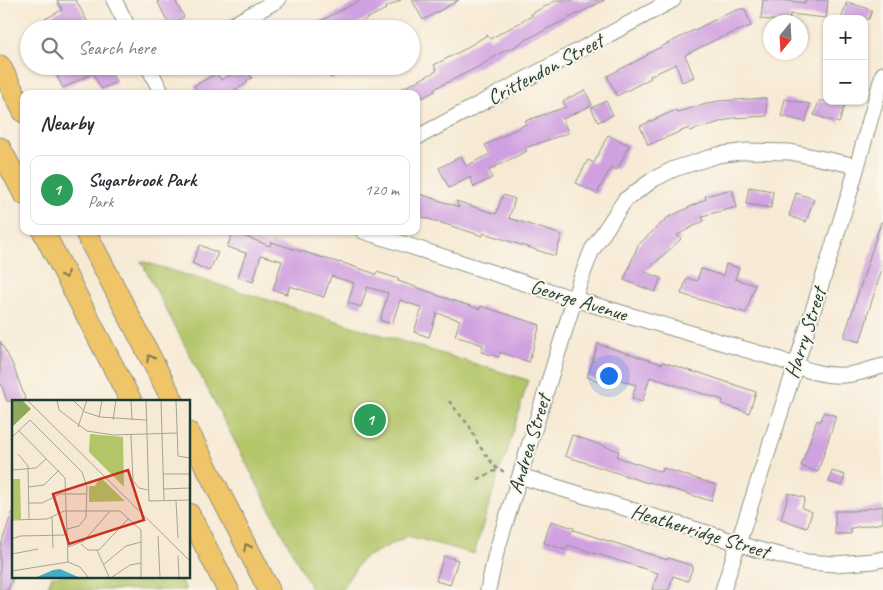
<!DOCTYPE html>
<html lang="en">
<head>
<meta charset="utf-8">
<style>
	body { margin:0; font-family:Caveat,sans-serif; background:#f7f7f7; color:#2b2b33 }
	.controls { position:absolute; right:15px; top:15px; display:grid; overflow:hidden; border-radius:10px; box-shadow:0 1px 4px #0004 }
	.controls button { width:45px; height:45px; display:grid; place-items:center; padding:0; border:0; border-bottom:1px solid #e1e1e2; background:#fff; color:#2b2b33; font:25px sans-serif }
	.compass { position:absolute; left:763px; top:15px; width:45px; height:45px; border-radius:50%; background:#fff; box-shadow:0 1px 4px #0004; rotate:198deg }
	.you { position:absolute; left:608px; top:375px; width:18px; height:18px; margin:-12px; border:4px solid #fff; border-radius:50%; background:#1a73e8; box-shadow:0 0 0 8px #1a73e833 }
	.badge { display:grid; place-items:center; width:32px; height:32px; border-radius:50%; background:#c8321e; color:#fff; font-size:16px; font-weight:700 }
	.pin { position:absolute; translate:-50% -50%; border:2px solid #fff; box-shadow:0 1px 5px #0006 }
	.list { margin:0; padding:0; list-style:none }
	h2 { display:flex; justify-content:space-between; align-items:center; height:65px; margin:0; padding:0 20px; font-size:21px }
	h2 small { font-size:16px; font-weight:400; color:#7c7c81 }
	.list li { display:grid; grid-template-columns:32px 1fr auto; gap:15px; align-items:center; box-sizing:border-box; height:70px; margin:0 10px 10px; padding:0 10px; border:1px solid #e1e1e2; border-radius:10px }
	.list b { display:block; font-size:19px; white-space:nowrap }
	.list p { margin:0; font-size:16px; white-space:nowrap; color:#7c7c81 }
	.list em { font-size:16px; font-style:normal; color:#7c7c81 }
	.icon { flex:none; width:28px; height:28px; fill:none; stroke:currentColor; stroke-width:2; stroke-linecap:round; stroke-linejoin:round }
	.map { position:relative; flex:none; width:883px; height:590px; overflow:hidden }
	.search { position:absolute; background:#fff; box-shadow:0 1px 4px #0004; left:20px; top:20px; width:400px; height:55px; display:flex; align-items:center; gap:12px; box-sizing:border-box; padding:0 18px; border-radius:28px; color:#7c7c81; font-size:19px }
	.panel { position:absolute; background:#fff; box-shadow:0 1px 4px #0004; left:20px; top:90px; width:400px; height:145px; border-radius:10px }
	.map>svg:first-child { display:block }
</style>
</head>
<body>
<div class="map">
<svg width="883" height="590" viewBox="0 0 883 590">
	<rect width="100%" height="100%" fill="#fbf7ec"/>
	<filter id="ink" filterUnits="userSpaceOnUse"><feTurbulence type="fractalNoise" baseFrequency=".02" numOctaves="2"/><feDisplacementMap in="SourceGraphic" scale="10" xChannelSelector="R" yChannelSelector="G"/><feConvolveMatrix kernelMatrix="1 2 1 2 8 2 1 2 1" color-interpolation-filters="sRGB"/></filter>
	<filter id="wash" filterUnits="userSpaceOnUse"><feTurbulence type="fractalNoise" baseFrequency=".0096" numOctaves="4" result="noise"/><feDisplacementMap in="SourceGraphic" scale="20" xChannelSelector="R" yChannelSelector="G"/><feGaussianBlur stdDeviation="1.12" result="paint"/><feColorMatrix in="noise" values="0 0 0 0 0 0 0 0 0 0 0 0 0 0 0 0 0 1.4 0 .05"/><feComposite in="paint" operator="in"/></filter>
	<g filter="url(#wash)">
		<rect width="100%" height="100%" fill="#f7ead5"/>
		<path fill="#b2c568" stroke="#68814e" d="M141,261L528,380L505,459L500,469L474,554L408,536L362,559L341,590H312Z
			M52,576H179L186,590H47Z"/>
		<g id="blocks">
			<path fill="#d0a1e0" d="M57,0H76L91,29H71L68,23L57,29H47L43,20L62,10Z
				M157,0H175L184,17L169,25Z
				M361,0H401L385,8L386,9L354,25L356,29H305Z
				M412,0H459L423,20Z
				M557,0H605L531,37L509,50L508,49L478,67L434,89L435,91L416,101V94H391L437,71L434,65L467,48H466L487,35L490,39L532,16L531,14Z
				M763,0H779L805,3V0H828L826,18L790,14L789,22L761,19Z
				M847,2L872,10L869,19H841Z
				M740,9H745L751,26L717,39L685,55L694,77L682,82L676,64L650,76L651,78L617,96L607,76L648,55L647,54L669,43L722,16Z
				M52,66H108L116,82L101,89L93,73L63,88Z
				M325,66H354L331,78Z
				M245,67L252,78L246,81L247,83L228,94H199L194,86L217,73L221,80Z
				M585,90L592,105L563,119L568,133L525,148L527,151L489,170L492,178L474,187L470,177L449,188L439,168L461,156L466,166L490,154L485,145L526,124L525,121L566,107L563,101Z
				M766,98L767,116L733,118L690,131L689,128L648,145L640,126L676,110L677,112L718,101Z
				M785,99L810,104L806,122L781,116Z
				M606,101L613,115L598,122L591,108Z
				M819,101H846L839,123L814,115Z
				M608,135L629,145L617,170L611,167L597,194L576,183L588,160L594,163Z
				M749,187L773,191L771,208L746,204Z
				M732,189L737,207L702,216L704,221L677,235L681,239L645,272L661,278L655,292L624,280L638,245L667,218L706,199L705,196Z
				M796,193L814,199L806,222L789,216Z
				M420,194L459,207L456,201L496,214L503,195L515,199L509,218L562,235L555,256L484,233L483,236L416,215V195L419,196Z
				M881,222H883V266L867,316H868L860,342L844,337Z
				M233,232L270,246L271,242L340,263V262L376,274L377,272L399,279L398,281L436,294V295L480,309L481,306L540,325L529,362L500,352L499,357L481,352L483,345L455,336L460,320L437,313L429,337L414,332L422,308L400,300L392,324L380,320L388,293L367,287L361,307L348,303L354,283L331,276L324,297L290,286L287,294L273,290L282,261L261,255L253,282L238,277L246,253L227,247Z
				M200,245L218,253L209,271L192,263Z
				M726,264L739,268L735,279L755,285L746,313L681,294L687,278L697,281L701,269L723,276Z
				M0,341L13,365L26,401H7L0,381Z
				M598,344L662,364L663,362L697,373V372L756,392L749,413L722,404L723,400L650,377L642,402L632,398L636,385L601,374L599,381L587,377Z
				M824,412L836,416L818,472L801,466L817,420L820,422Z
				M572,435L619,451L617,457L662,472L663,468L716,485L711,501L649,482L648,483L565,456Z
				M832,471L845,475L842,486L829,482Z
				M789,493L805,498L802,508L812,512L807,528L781,519Z
				M883,506V523L851,528V534H835V511H853Z
				M12,512H14V573L8,590H0V548Z
				M551,521L574,528L573,530L631,548L667,560L668,558L693,566L688,581L673,576L669,590H652L658,573L568,545L566,550L544,543Z
				M444,556L458,560L450,585L436,581Z"/>
		</g>
	</g>
	<g filter="url(#ink)">
		<use href="#blocks" fill-opacity="0" stroke="#8b9484" stroke-width="1"/>
		<g fill="none" stroke-linecap="round" stroke-linejoin="round">
			<g stroke="#8b9484" stroke-width="17">
				<path id="minor" d="M114,0L129,29
					M225,29L278,0
					M148,66L162,94
					M416,138L673,0
					M363,231L574,299L778,359C799,367 821,377 844,375C857,375 870,369 883,366
					M520,476L720,537L755,549L807,562L835,564L874,561L883,559
					M488,590L496,553L580,281L592,250L625,200L654,179L674,169L718,155L747,151L790,152L857,166
					M723,590L796,365L851,188L883,74"/>
			</g>
			<g stroke="#8b9484" stroke-width="23">
				<path id="highway" d="M0,66L24,112
					M0,148L24,194
					M43,231L131,401
					M85,231L173,401
					M189,433L269,590
					M189,514L228,590"/>
			</g>
			<path stroke="#8b9484" stroke-width="2.5" stroke-dasharray="4 4" stroke-linecap="butt" d="M449,401L470,427L478,444L492,463L498,470L500,469L504,472
				M478,479L497,470"/>
			<use href="#minor" stroke="#fff" stroke-width="15"/>
			<use href="#highway" stroke="#f0c469" stroke-width="21"/>
		</g>
		<defs><path id="oneway-chevron" d="M-2-3.5L2.5 0L-2 3.5" fill="none" stroke-width="1.6" stroke-linecap="round" stroke-linejoin="round" transform="scale(1.25)"/></defs>
		<g stroke="#7d7a4c">
			<use href="#oneway-chevron" transform="translate(65 275) rotate(63)"/>
			<use href="#oneway-chevron" transform="translate(150 358) rotate(-117)"/>
			<use href="#oneway-chevron" transform="translate(247 547) rotate(-117)"/>
		</g>
	</g>
	<g text-anchor="middle" dominant-baseline="central" stroke-width="4" stroke-linejoin="round" paint-order="stroke">
		<g font-size="21" fill="#1f3d34" stroke="#fbf7ec">
			<text transform="translate(545 69) rotate(-28)">Crittendon Street</text>
			<text transform="translate(579 300) rotate(17)">George Avenue</text>
			<text transform="translate(805 333) rotate(-72)">Harry Street</text>
			<text transform="translate(529 444) rotate(-73)">Andrea Street</text>
			<text transform="translate(700 531) rotate(17)">Heatherridge Street</text>
		</g>
	</g>
	<g transform="translate(12 400)">
		<rect width="178" height="178" fill="#f7ead5"/>
		<path d="M78,34L111,37L112,87L77,52ZM88,77L113,101L77,102V86H83ZM0,79H8L9,119H0Z" fill="#b2c568"/>
		<path d="M0,0H10L19,9L0,27Z" fill="#8daa5c"/>
		<path d="M48,169L66,177H25L41,170Z" fill="#44acc4"/>
		<path fill="none" stroke="#a1a595" stroke-width="1" d="M15,0L178,161M45,0L47,10L75,31L101,35L165,33M61,0L73,12L88,17L134,20M119,0L120,20M134,0L137,101L178,100M149,0L152,101M164,0L166,56L178,58M87,17L90,0M101,20L104,0M66,27L75,0M7,31L53,78L56,162M119,35L121,81L127,88L136,90M0,37L18,20L70,72L75,87L74,117L67,126L55,129M6,54L16,66L17,120M0,70L24,68L34,59M151,74H178M17,87L32,85L47,70M151,89L178,88M164,101L166,138M17,103H30L48,94H75M40,117L41,148M0,120L35,119L52,111H108L129,130V177M146,136L148,177M0,139L8,136L55,135M69,144L76,150H87L117,118M56,147L72,141L98,111M85,150L97,177M0,154L26,149M166,156L167,177M91,165L114,146L129,142M0,171L56,162L68,167L76,177M100,177L118,165L129,163"/>
		<path fill="#c8321e" fill-opacity="0.15" stroke="#c8321e" stroke-width="2.5" d="M116,70L132,120L57,144L41,94Z"/>
		<rect width="178" height="178" fill="none" stroke="#1f3d34" stroke-width="2.5"/>
	</g>
</svg>
<div class="controls">
<button>+</button>
<button>−</button>
</div>
<svg class="compass" viewBox="-18 -18 36 36"><path d="M0-13l5 13h-10z" fill="#e53935"/><path d="M0 13l5-13h-10z" fill="#7c7c81"/></svg>
<div class="you"></div>
<div class="pin badge" style="left:370px;top:420px;background:#2e9e5b">1</div>
<div class="search"><svg class="icon" aria-label="search" viewBox="0 0 24 24"><circle cx="10" cy="10" r="6"/><path d="M15 15l6 6"/></svg>Search here</div>
<section class="panel">
<h2>Nearby<small></small></h2>
<ul class="list">
<li><span class="badge" style="background:#2e9e5b">1</span><div><b>Sugarbrook Park</b><p>Park</p></div><em>120 m</em></li>
</ul>
</section>
</div>
</body>
</html>
